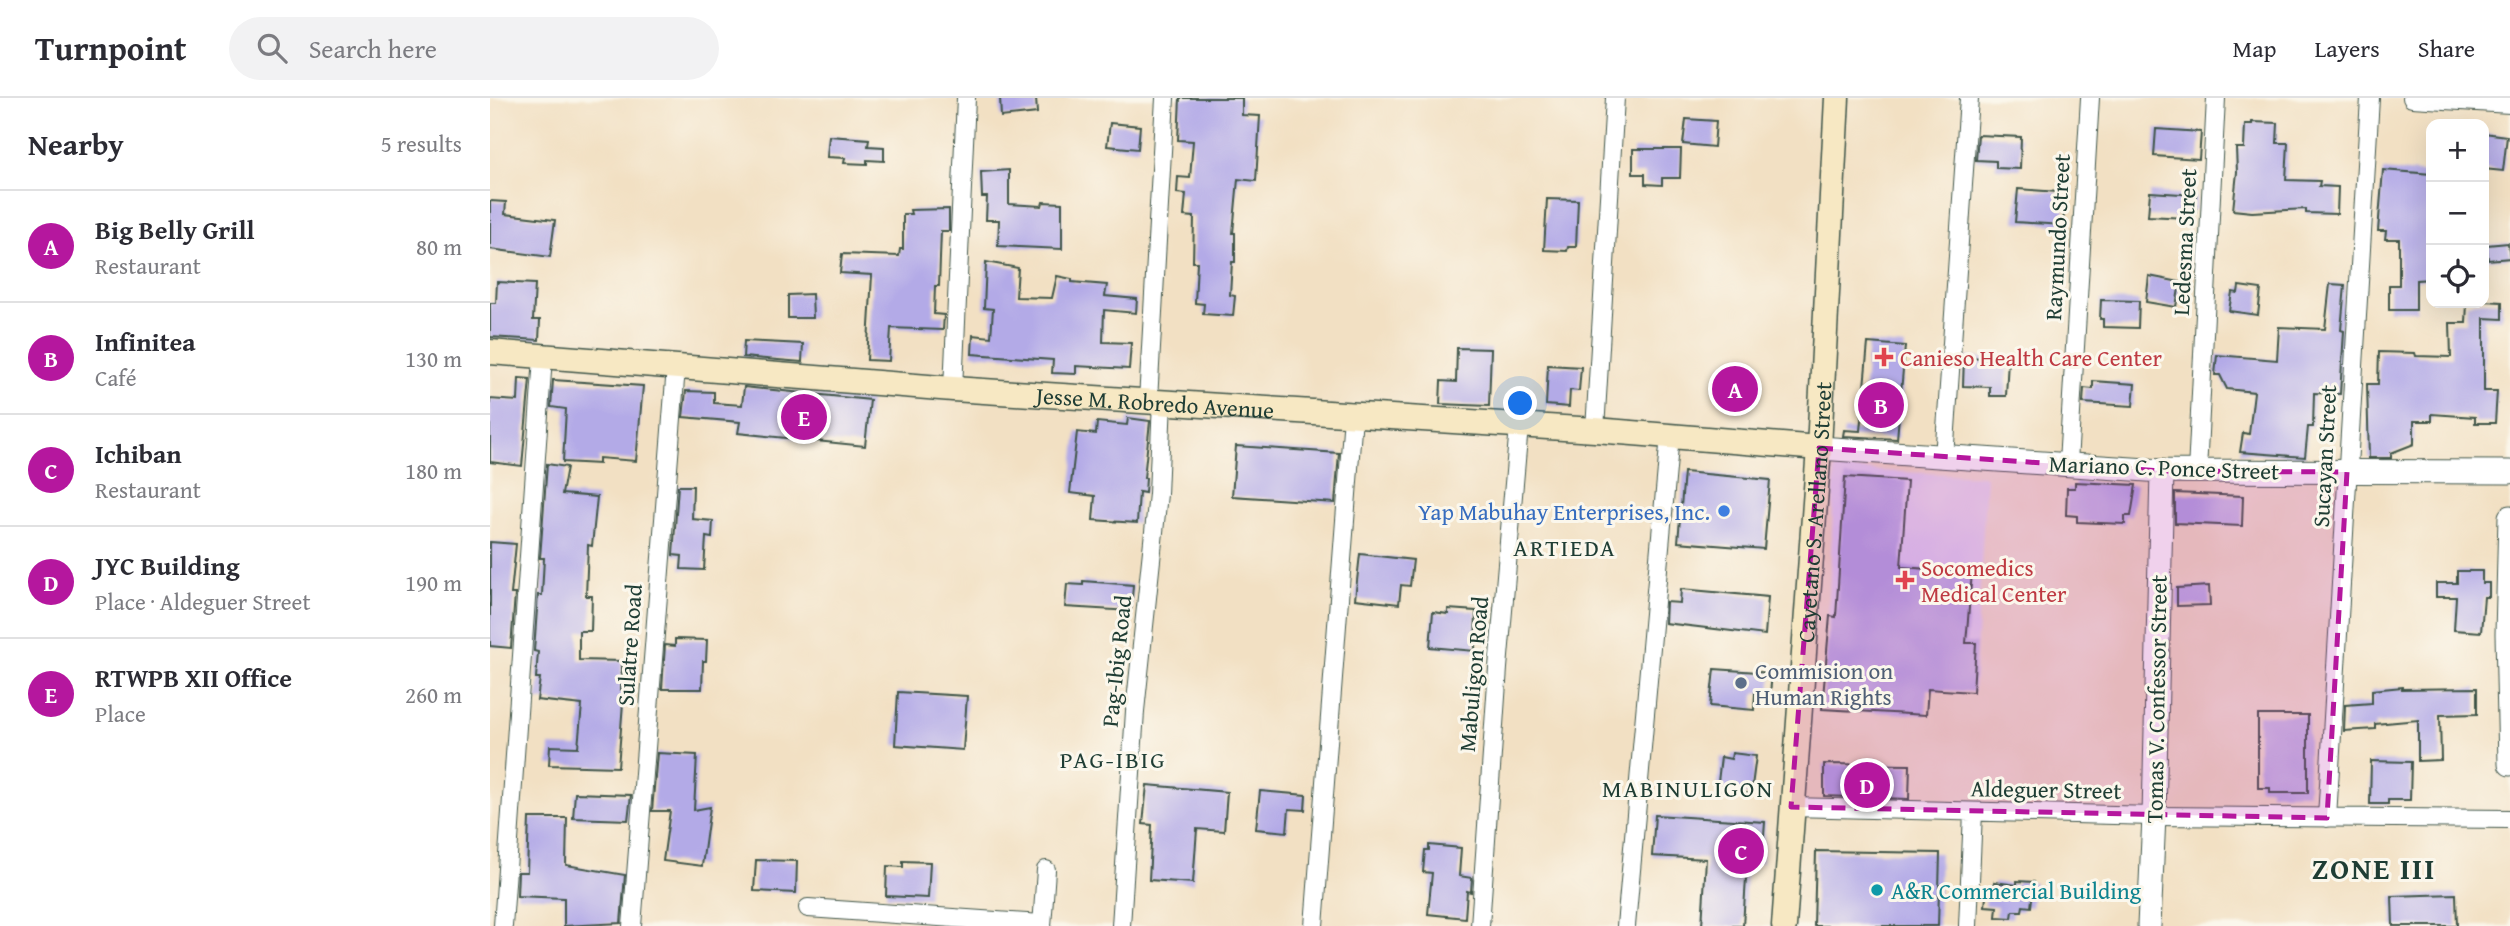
<!DOCTYPE html>
<html lang="en">
<head>
<meta charset="utf-8">
<style>
	body { margin:0; font-family:"Gentium Book Plus",serif; background:#f2f2f3; color:#2b2b33 }
	.controls { position:absolute; right:21px; top:21px; display:grid; overflow:hidden; border-radius:14px; box-shadow:0 7px 28px #0002 }
	.controls button { width:63px; height:63px; display:grid; place-items:center; padding:0; border:0; border-bottom:2px solid #e1e1e2; background:#fff; color:#2b2b33; font:35px sans-serif }
	.you { position:absolute; left:1031px; top:306px; width:24px; height:24px; margin:-18px; border:5px solid #fff; border-radius:50%; background:#1a73e8; box-shadow:0 0 0 10px #1a73e833 }
	.badge { display:grid; place-items:center; width:46px; height:46px; border-radius:50%; background:#b5179e; color:#fff; font-size:23px; font-weight:700 }
	.pin { position:absolute; translate:-50% -50%; border:4px solid #fff; box-shadow:0 2px 7px #0006 }
	.list { margin:0; padding:0; list-style:none }
	h2 { display:flex; justify-content:space-between; align-items:center; height:91px; margin:0; padding:0 28px; font-size:30px }
	h2 small { font-size:23px; font-weight:400; color:#7c7c81 }
	.list li { display:grid; grid-template-columns:46px 1fr auto; gap:21px; align-items:center; box-sizing:border-box; height:112px; padding:0 28px; border-top:2px solid #e1e1e2 }
	.list b { display:block; font-size:26px; white-space:nowrap }
	.list p { margin:0; font-size:23px; white-space:nowrap; color:#7c7c81 }
	.list em { font-size:23px; font-style:normal; color:#7c7c81 }
	.icon { flex:none; width:38px; height:38px; fill:none; stroke:currentColor; stroke-width:2; stroke-linecap:round; stroke-linejoin:round }
	.map { position:relative; flex:none; width:2020px; height:828px; overflow:hidden }
	header { display:flex; align-items:center; gap:42px; box-sizing:border-box; height:98px; padding:0 35px; background:#fff; border-bottom:2px solid #e1e1e2 }
	header strong { font-size:33px }
	nav { display:flex; gap:38px; margin-inline-start:auto; font-size:24px }
	.search { width:490px; height:63px; background:#f2f2f3; display:flex; align-items:center; gap:18px; box-sizing:border-box; padding:0 24px; border-radius:38px; color:#7c7c81; font-size:26px }
	main { display:flex }
	aside { flex:1; background:#fff }
	.map>svg:first-child { display:block }
</style>
</head>
<body>
<header>
<strong>Turnpoint</strong>
<div class="search"><svg class="icon" aria-label="search" viewBox="0 0 24 24"><circle cx="10" cy="10" r="6"/><path d="M15 15l6 6"/></svg>Search here</div>
<nav><a>Map</a><a>Layers</a><a>Share</a></nav>
</header>
<main>
<aside>
<h2>Nearby<small>5 results</small></h2>
<ul class="list">
<li><span class="badge">A</span><div><b>Big Belly Grill</b><p>Restaurant</p></div><em>80 m</em></li>
<li><span class="badge">B</span><div><b>Infinitea</b><p>Café</p></div><em>130 m</em></li>
<li><span class="badge">C</span><div><b>Ichiban</b><p>Restaurant</p></div><em>180 m</em></li>
<li><span class="badge">D</span><div><b>JYC Building</b><p>Place · Aldeguer Street</p></div><em>190 m</em></li>
<li><span class="badge">E</span><div><b>RTWPB XII Office</b><p>Place</p></div><em>260 m</em></li>
</ul>
</aside>
<div class="map">
<svg width="2020" height="828" viewBox="0 0 2020 828">
	<rect width="100%" height="100%" fill="#fbf7ec"/>
	<filter id="ink" filterUnits="userSpaceOnUse"><feTurbulence type="fractalNoise" baseFrequency=".0143" numOctaves="2"/><feDisplacementMap in="SourceGraphic" scale="14" xChannelSelector="R" yChannelSelector="G"/><feConvolveMatrix kernelMatrix="1 2 1 2 8 2 1 2 1" color-interpolation-filters="sRGB"/></filter>
	<filter id="wash" filterUnits="userSpaceOnUse"><feTurbulence type="fractalNoise" baseFrequency=".00686" numOctaves="4" result="noise"/><feDisplacementMap in="SourceGraphic" scale="28" xChannelSelector="R" yChannelSelector="G"/><feGaussianBlur stdDeviation="1.57" result="paint"/><feColorMatrix in="noise" values="0 0 0 0 0 0 0 0 0 0 0 0 0 0 0 0 0 1.4 0 .05"/><feComposite in="paint" operator="in"/></filter>
	<g filter="url(#wash)">
		<rect width="100%" height="100%" fill="#f2e0c3"/>
		<path fill="#dfd4f5" d="M1345,371L1496,378L1484,594L1335,585Z"/>
		<g id="blocks">
			<path fill="#b3aae7" d="M510,0H546L547,15L511,19Z
				M690,0H752V17L770,18L766,83L748,81L743,135H745V164H742L740,197L745,198L743,218L713,216L714,206L705,205L707,164H703L704,119L694,118L696,96L687,95L688,79L700,80L703,43L688,42Z
				M1196,21L1226,23L1224,49L1193,46Z
				M1762,24L1788,25L1787,45H1798L1796,82L1830,83L1829,88L1848,89L1847,116L1816,115V111L1762,114L1743,112L1747,74L1746,50H1754L1755,26H1762Z
				M620,25L650,28L648,51L617,48Z
				M1666,31L1711,34L1709,61L1664,58Z
				M1994,35L2017,38L2013,73L1994,71Z
				M1488,37L1531,39L1530,71L1506,70V63L1486,62Z
				M339,38L379,41L378,48L394,49V63L377,62V66L354,65L355,60L337,59Z
				M1143,51H1191L1190,80H1172V87L1155,86V76H1143Z
				M519,72V106L552,108L553,104L572,105V151L508,148L509,122H496L497,99H492L491,74Z
				M1893,72L1941,76V181L1926,182V212H1899V187H1909V141H1895L1896,133H1888Z
				M1528,91L1568,94L1567,99H1575L1573,127L1525,124Z
				M1660,94L1706,97V113L1697,112L1696,120L1658,118Z
				M1057,101L1088,102L1086,149H1078L1077,153L1054,152Z
				M0,103L16,104L15,116L65,122L60,159L0,151Z
				M459,111V133H451L449,188H445L444,216L454,217L453,232L401,230L399,263L377,262L382,177L350,175L352,156L409,158L410,151H413V116H421L420,112Z
				M2018,145L2020,160L1998,162L1997,147Z
				M496,164L528,170L526,199L562,200L567,178L582,181V184L617,187L615,198L647,201L646,215L614,212L613,244L641,245L639,271L586,268V276L562,275L563,262L482,256L483,237L501,239L503,211L494,210Z
				M1659,178L1690,184L1686,209L1656,204Z
				M7,184L45,186L43,222H50L49,242L0,239V205H6Z
				M1840,186L1855,187L1851,232L1854,233L1850,296L1824,295L1823,329H1818L1815,359L1750,354L1753,335L1759,336L1764,294L1737,291L1730,277H1725L1727,257L1787,262L1789,229L1835,231Z
				M1749,188L1771,191L1768,217L1739,213L1742,194L1748,195Z
				M322,196L323,220H298V197Z
				M1611,202L1649,203L1648,230L1613,229V221H1610Z
				M1994,203L2012,204V221L1994,220V293H2007L2005,325H1985V319L1942,316V323H1924V346L1901,355V360H1879L1877,286H1888L1889,254L1925,255L1926,258L1961,259L1960,225H1976L1977,205Z
				M254,243L313,246L312,264L253,259Z
				M1378,245L1415,248L1407,341L1353,338L1354,332L1370,333Z
				M967,250L1001,251L999,308L950,306L951,283L966,284Z
				M1474,259L1518,261L1516,298H1500V289L1473,288Z
				M1058,267L1091,269L1089,293L1080,292L1079,309L1056,307Z
				M29,280L40,281L32,368L0,364V301L28,303Z
				M63,282L153,288L146,363L109,360V366L73,364L76,311L61,309Z
				M1603,283L1645,286L1643,308L1593,305L1594,290L1603,291Z
				M254,289L380,302L375,348L248,335L250,324L193,319L196,293L224,294V305L252,307Z
				M638,320L660,323L654,380H656L655,395L649,394L647,425L603,422L605,398L580,395L587,334L606,336L607,324L637,327Z
				M746,348L849,355L845,405L742,398Z
				M57,366L77,369L72,396L107,399L102,448L98,447L96,498H102L101,533H89V562L132,563L131,592H134L128,669L59,667L60,648L88,649L92,607L47,602L50,580H46L48,554L44,553L48,497H52L54,460H50Z
				M1194,374L1280,382L1274,451L1188,444Z
				M1355,379L1417,383L1411,469L1482,474L1476,545H1486L1483,594L1438,591L1436,617L1332,611L1340,518L1346,519Z
				M1585,384L1646,387L1641,418H1635V426L1587,424V418L1576,417L1577,390H1585Z
				M188,388H203L202,421L223,423L222,440L216,439L214,472L191,471L192,458L183,457Z
				M1685,395L1753,398L1752,428L1685,425Z
				M0,444L26,446L21,496H25L21,550L0,548Z
				M870,456L923,462L920,488L911,487L909,506L865,501Z
				M1967,473H1992V485H1999V499H1994L1991,534L1964,532L1966,499H1946V485H1967Z
				M593,483L643,487L641,513L575,509L577,486L593,487Z
				M1719,488L1720,507L1687,508V490Z
				M1191,491L1278,499L1275,537L1175,525L1176,504L1190,505Z
				M958,511L986,513L985,553L940,549L943,514L958,516Z
				M185,541L217,542L216,563H213L212,591H172L175,547L185,548Z
				M1224,571L1282,575L1280,596L1265,595L1264,612L1220,608Z
				M1912,589V591L1987,590V616L1950,617L1951,662L1928,663V622L1885,626V631L1854,633L1855,607L1882,605V592Z
				M408,594L477,598L473,652L405,647Z
				M1768,617H1818V695H1780V690H1768Z
				M167,655L207,657L204,712L220,709L212,768L173,763L180,713H162Z
				M1242,655L1266,658L1261,696L1227,692L1231,659L1241,661Z
				M1881,663L1921,664L1920,702H1898V706H1880Z
				M1334,666L1420,667L1419,701L1334,698Z
				M657,687L737,694L734,733L707,731L703,785L659,782L662,727L653,726Z
				M770,693L816,697L815,712L799,711L797,734L766,731Z
				M85,695L141,697L138,722L83,720Z
				M1165,717L1275,724L1272,765L1257,764L1253,828H1212L1216,761L1162,758Z
				M39,720H77L76,767L135,777L131,825L74,828V800L27,798L28,774H37Z
				M939,747L971,750L969,778L982,780L981,794L977,793L975,820L938,816L942,775L933,774L935,752H939Z
				M1326,753L1450,755L1448,828H1324Z
				M266,762L307,763L306,795L264,793Z
				M413,763L440,764L438,800L396,798L397,768L413,769Z
				M1527,783L1544,784L1541,809L1533,808L1532,813H1523L1522,820L1506,819L1507,809L1495,808L1497,790L1504,791V784L1527,787Z
				M1966,796L1967,828H1903L1902,798Z"/>
		</g>
	</g>
	<g filter="url(#ink)">
		<use href="#blocks" fill-opacity="0" stroke="#3f5549" stroke-width="2"/>
		<g fill="none" stroke-linecap="round" stroke-linejoin="round">
			<g stroke="#3f5549" stroke-width="20">
				<path id="minor" d="M1922,0L2020,6
					M463,291L476,0
					M658,303L675,0
					M1105,332L1125,0
					M1454,360L1479,0
					M1578,365L1600,0
					M1707,374L1726,0
					M1301,709L1664,718L2020,721
					M1837,720L1880,0
					M318,810L552,826
					M13,828L53,259
					M142,828L186,269
					M552,828L556,772
					M631,828L645,613L668,396L672,303
					M824,828L863,318
					M990,828L1008,570L1029,328
					M1136,828L1180,337
					M1478,828L1483,714"/>
			</g>
			<g stroke="#3f5549" stroke-width="25">
				<path id="tertiary" d="M1329,350L1672,373L2020,374
					M2020,419L2017,536L2020,666
					M1659,828L1664,718L1672,373"/>
			</g>
			<g stroke="#3f5549" stroke-width="27">
				<g id="secondary">
					<path id="s1" d="M0,254L463,291L1105,332L1329,350"/>
					<path id="s2" d="M1294,828L1329,350L1347,0"/>
				</g>
			</g>
			<use href="#minor" stroke="#fff" stroke-width="18"/>
			<use href="#tertiary" stroke="#fff" stroke-width="23"/>
			<use href="#secondary" stroke="#f7e8c3" stroke-width="24"/>
		</g>
	</g>
	<path fill="#b5179e" fill-opacity="0.2" stroke="#b5179e" stroke-width="5" stroke-dasharray="14 9" stroke-linejoin="round" d="M1329,350L1672,373L1857,374L1837,720L1301,709Z"/>
	<g fill="#e0444e" stroke="#fbf7ec" stroke-width="2.5">
		<path d="M1390.5 248.5h7v7h7v7h-7v7h-7v-7h-7v-7h7z"/>
		<path d="M1411.5 471.5h7v7h7v7h-7v7h-7v-7h-7v-7h7z"/>
	</g>
	<circle fill="#3f7fe0" stroke="#fbf7ec" stroke-width="2.5" cx="1234" cy="413" r="7"/>
	<circle fill="#5c6f8a" stroke="#fbf7ec" stroke-width="2.5" cx="1251" cy="585" r="7"/>
	<circle fill="#0f9aa8" stroke="#fbf7ec" stroke-width="2.5" cx="1387" cy="792" r="7"/>
	<g text-anchor="middle" dominant-baseline="central" stroke-width="6" stroke-linejoin="round" paint-order="stroke">
		<g font-size="23" fill="#1f3d34" stroke="#fbf7ec">
			<text transform="translate(1567 139) rotate(-87)">Raymundo Street</text>
			<text transform="translate(1694 144) rotate(-87)">Ledesma Street</text>
			<text stroke="none"><textPath href="#s1" startOffset="667">Jesse M. Robredo Avenue</textPath></text>
			<text transform="translate(1834 358) rotate(-87)">Sucayan Street</text>
			<text transform="translate(1674 369) rotate(2)">Mariano C. Ponce Street</text>
			<text stroke="none"><textPath href="#s2" startOffset="415">Cayetano S. Arellano Street</textPath></text>
			<text transform="translate(139 547) rotate(-86)">Sulatre Road</text>
			<text transform="translate(626 563) rotate(-84)">Pag-Ibig Road</text>
			<text transform="translate(983 576) rotate(-85)">Mabuligon Road</text>
			<text transform="translate(1666 601) rotate(-89)">Tomas V. Confessor Street</text>
			<text transform="translate(1556 691) rotate(1)">Aldeguer Street</text>
		</g>
		<g font-size="23" fill="#be3a42" stroke="#fbf7ec" text-anchor="start">
			<text x="1410" y="259">Canieso Health Care Center</text>
			<text x="1431" y="469">Socomedics<tspan x="1431" dy="26">Medical Center</tspan></text>
		</g>
		<g font-size="23" fill="#366cbe" stroke="#fbf7ec" text-anchor="end">
			<text x="1220" y="413">Yap Mabuhay Enterprises, Inc.</text>
		</g>
		<g font-size="23" fill="#4e5e75" stroke="#fbf7ec" text-anchor="start">
			<text x="1265" y="572">Commision on<tspan x="1265" dy="26">Human Rights</tspan></text>
		</g>
		<g font-size="23" fill="#0d838f" stroke="#fbf7ec" text-anchor="start">
			<text x="1401" y="792">A&amp;R Commercial Building</text>
		</g>
		<g font-size="24" letter-spacing="2" fill="#1f3d34" stroke="#fbf7ec">
			<text x="1075" y="449">ARTIEDA</text>
			<text x="623" y="661">PAG-IBIG</text>
			<text x="1198" y="690">MABINULIGON</text>
		</g>
		<g font-size="30" font-weight="bold" letter-spacing="2" fill="#1f3d34" stroke="#fbf7ec">
			<text x="1884" y="770">ZONE III</text>
		</g>
	</g>
</svg>
<div class="controls">
<button>+</button>
<button>−</button>
<button><svg class="icon" aria-label="locate" viewBox="0 0 24 24"><circle cx="12" cy="12" r="6"/><path d="M12 2v4M12 18v4M2 12h4M18 12h4"/></svg></button>
</div>
<div class="you"></div>
<div class="pin badge" style="left:1245px;top:291px">A</div>
<div class="pin badge" style="left:1391px;top:307px">B</div>
<div class="pin badge" style="left:1251px;top:753px">C</div>
<div class="pin badge" style="left:1377px;top:687px">D</div>
<div class="pin badge" style="left:314px;top:319px">E</div>
</div>
</main>
</body>
</html>
